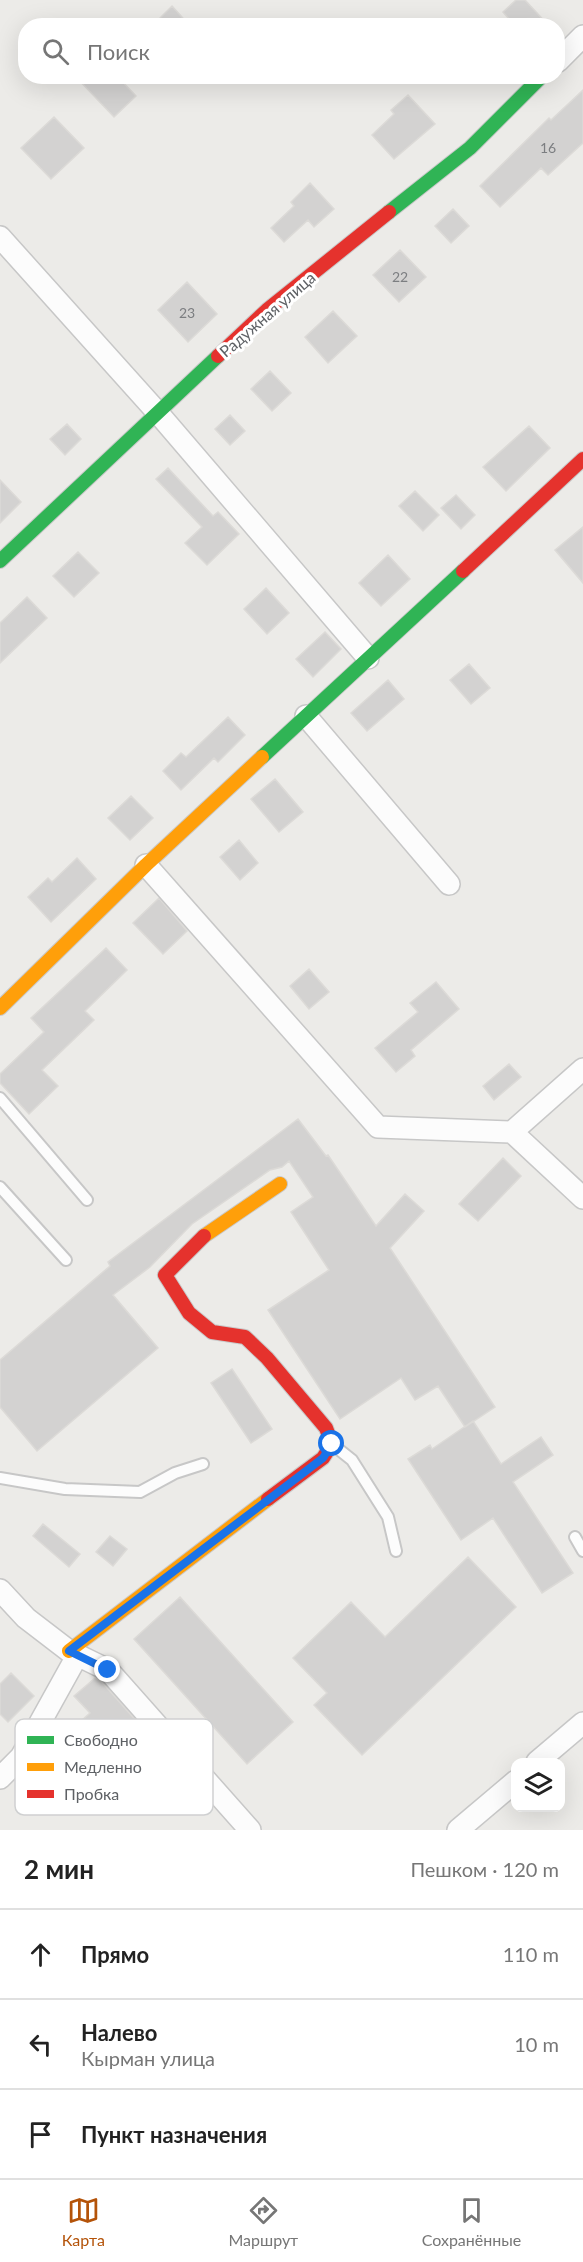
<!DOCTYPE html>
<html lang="ru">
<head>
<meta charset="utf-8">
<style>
	body { margin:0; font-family:Lato,sans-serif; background:#f2f2f2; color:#222 }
	.controls { position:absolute; right:18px; bottom:18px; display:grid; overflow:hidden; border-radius:12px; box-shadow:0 6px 24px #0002 }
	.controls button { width:54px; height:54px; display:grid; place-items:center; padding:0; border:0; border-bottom:2px solid #e0e0e0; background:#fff; color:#222; font:30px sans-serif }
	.stop { position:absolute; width:18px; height:18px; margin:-14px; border:4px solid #1a73e8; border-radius:50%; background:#fff }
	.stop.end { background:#1a73e8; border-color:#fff; box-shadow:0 2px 6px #0008 }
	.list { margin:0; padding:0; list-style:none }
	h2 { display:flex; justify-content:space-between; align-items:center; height:78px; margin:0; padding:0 24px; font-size:26px }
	h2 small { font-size:20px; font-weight:400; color:#767676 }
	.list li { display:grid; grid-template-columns:39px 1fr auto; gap:18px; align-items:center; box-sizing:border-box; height:90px; padding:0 24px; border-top:2px solid #e0e0e0 }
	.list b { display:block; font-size:22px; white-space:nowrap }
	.list p { margin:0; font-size:20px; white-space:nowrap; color:#767676 }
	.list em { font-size:20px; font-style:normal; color:#767676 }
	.icon { flex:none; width:33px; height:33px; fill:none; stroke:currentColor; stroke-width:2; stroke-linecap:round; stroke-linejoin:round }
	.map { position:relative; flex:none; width:583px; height:1830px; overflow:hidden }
	.search { position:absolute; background:#fff; box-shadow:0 6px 24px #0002; left:18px; right:18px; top:18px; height:66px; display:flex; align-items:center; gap:15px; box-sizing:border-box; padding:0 21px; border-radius:24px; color:#767676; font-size:22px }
	.sheet { height:348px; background:#fff }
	nav { display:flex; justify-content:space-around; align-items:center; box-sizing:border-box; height:84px; border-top:2px solid #e0e0e0; background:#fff; font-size:16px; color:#767676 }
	nav a { display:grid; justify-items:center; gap:3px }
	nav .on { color:#b45309 }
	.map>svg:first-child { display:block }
</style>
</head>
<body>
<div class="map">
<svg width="583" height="1830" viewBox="0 0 583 1830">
	<rect width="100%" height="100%" fill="#ecebe8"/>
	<path fill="#d3d2d1" stroke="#dcdad7" stroke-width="1.5" d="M516,0H525L549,26H515L503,12Z
		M172,6L190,26H152Z
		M75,76H117L136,96L114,117Z
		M583,90V143L548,175L541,168L500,207L480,186L549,118L551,120Z
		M408,95L435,124L394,159L372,135L394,114L391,110Z
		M54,117L84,148L51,179L21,148Z
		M310,183L334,209L314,227L308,220L284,242L271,228L294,206L291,202Z
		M453,209L469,226L451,243L435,226Z
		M400,250L426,277L399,302L373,275Z
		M187,282L217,314L188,342L158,310Z
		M333,311L357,336L328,363L305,337Z
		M270,371L291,393L272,411L251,389Z
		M230,415L245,431L230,445L215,429Z
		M67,424L81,439L65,455L50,439Z
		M529,426L550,448L506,491L483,467Z
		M168,468L213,516L218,512L239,534L207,565L185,543L202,527L156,479Z
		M0,480L21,502L0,523Z
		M415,491L439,515L423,531L399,506Z
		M456,495L475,515L461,529L441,508Z
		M583,527V583L555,550Z
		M78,552L99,573L74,597L53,576Z
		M388,555L410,579L381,606L359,583Z
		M266,588L289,613L267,634L244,609Z
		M27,597L47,618L0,663V623Z
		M325,632L341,649L313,677L296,659Z
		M469,664L490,688L471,704L450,680Z
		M388,680L404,699L367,731L351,713Z
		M228,717L245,735L218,762L214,758L181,790L163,771L181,753L186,757Z
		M275,779L303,812L279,832L251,799Z
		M131,796L153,818L130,840L108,818Z
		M239,840L258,863L240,880L220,857Z
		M77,858L96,879L51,922L28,897L48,878L52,882Z
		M159,898L187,931L163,954L133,923Z
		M106,948L127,970L85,1011L94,1020L42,1070L58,1086L29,1114L0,1083V1074L44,1032L31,1018Z
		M309,969L329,992L309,1009L290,986Z
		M436,982L459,1009L411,1050L415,1056L396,1072L375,1048L418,1012L410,1003Z
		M509,1064L521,1077L494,1100L483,1086Z
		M298,1119L326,1156L328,1155L376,1226L405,1194L424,1211L390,1248L495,1407L465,1427L438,1386L415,1400L401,1378L340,1419L268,1310L329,1270L291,1212L313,1197L289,1161L282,1167L270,1170L192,1224L150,1267L113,1295L158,1348L37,1451L0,1407V1360L110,1266L108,1262Z
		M503,1158L521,1176L478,1221L459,1204Z
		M232,1369L272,1429L251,1443L211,1383Z
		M473,1421L501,1464L541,1437L553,1455L513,1482L573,1573L542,1593L493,1518L461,1540L408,1459L430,1445L432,1449Z
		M43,1524L80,1554L69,1567L33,1536Z
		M110,1536L127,1549L113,1566L96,1552Z
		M468,1557L516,1607L362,1755L314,1705L327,1693L293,1658L351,1602L385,1637Z
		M180,1597L293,1722L247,1764L134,1639Z
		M11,1673L34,1696L8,1722L0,1714V1684Z
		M95,1678L100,1680L139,1724L116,1743L107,1732L62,1771L45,1753L90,1713L74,1696Z"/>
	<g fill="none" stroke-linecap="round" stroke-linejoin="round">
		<g stroke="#c7c7c7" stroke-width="14">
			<path id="lane" d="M0,1098L87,1200
				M0,1187L66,1260
				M332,1444L352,1460L388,1517L396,1551
				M0,1478L65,1489L140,1492L175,1473L203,1464
				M575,1537L583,1551"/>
		</g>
		<g stroke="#c7c7c7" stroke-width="24">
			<path id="street" d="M558,61L583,36
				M0,237L158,413L368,658
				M306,716L449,884
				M146,865L378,1127L512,1132L583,1198
				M512,1132L583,1069
				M0,1590L26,1618L69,1651L108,1670L250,1830
				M537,1762L583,1723
				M0,1778L21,1757L77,1656
				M458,1830L516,1781"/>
		</g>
		<g stroke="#c9c9c9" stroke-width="16">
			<path id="fast" d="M389,212L470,148L542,76
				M0,561L218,356
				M262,757L463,571"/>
		</g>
		<g stroke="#c9c9c9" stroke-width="16">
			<path id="slow" d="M0,1008L146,865L262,757
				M204,1236L280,1184
				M69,1651L268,1499"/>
		</g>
		<g stroke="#c9c9c9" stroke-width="16">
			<path id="jam" d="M218,356L267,310L389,212
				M463,571L583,459
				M204,1236L165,1275L189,1313L212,1332L245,1337L267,1358L326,1428L332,1444L323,1458L268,1499"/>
		</g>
		<use href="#lane" stroke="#fcfcfc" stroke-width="10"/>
		<use href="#street" stroke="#fcfcfc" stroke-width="21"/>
		<use href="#fast" stroke="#30b455" stroke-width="14"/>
		<use href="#slow" stroke="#ff9f0a" stroke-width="14"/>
		<use href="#jam" stroke="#e5322d" stroke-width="14"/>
	</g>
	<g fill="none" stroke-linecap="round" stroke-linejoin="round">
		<path stroke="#1a73e8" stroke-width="8" d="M108,1670L69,1651L323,1458L332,1444"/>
	</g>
	<g text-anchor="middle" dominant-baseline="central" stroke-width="6" stroke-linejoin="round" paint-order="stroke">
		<g font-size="14" fill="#7c7e81">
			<text x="548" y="147">16</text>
			<text x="400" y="276">22</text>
			<text x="187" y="312">23</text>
		</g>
		<g font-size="16" fill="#5e6165" stroke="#fff">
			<text transform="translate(267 314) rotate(-41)">Радужная улица</text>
		</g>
	</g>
	<rect x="15" y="1719" width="198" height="96" rx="9" fill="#fff" stroke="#cfd0d1" stroke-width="1.5"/>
	<rect x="27" y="1736" width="27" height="8" fill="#30b455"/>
	<rect x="27" y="1763" width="27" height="8" fill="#ff9f0a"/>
	<rect x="27" y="1790" width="27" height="8" fill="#e5322d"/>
	<g font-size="16" fill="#5e6165">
		<text x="64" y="1746">Свободно</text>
		<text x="64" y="1773">Медленно</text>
		<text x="64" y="1800">Пробка</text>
	</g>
</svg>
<div class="controls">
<button><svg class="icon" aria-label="layers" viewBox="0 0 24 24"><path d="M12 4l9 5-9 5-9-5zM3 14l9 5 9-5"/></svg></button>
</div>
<div class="stop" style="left:332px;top:1444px"></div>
<div class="stop end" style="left:108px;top:1670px"></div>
<div class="search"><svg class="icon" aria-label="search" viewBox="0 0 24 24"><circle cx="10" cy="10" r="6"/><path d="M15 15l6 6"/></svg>Поиск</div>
</div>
<section class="sheet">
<h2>2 мин<small>Пешком · 120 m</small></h2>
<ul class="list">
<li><svg class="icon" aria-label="ahead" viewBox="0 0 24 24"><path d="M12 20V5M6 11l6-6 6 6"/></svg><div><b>Прямо</b></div><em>110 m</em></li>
<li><svg class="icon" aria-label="left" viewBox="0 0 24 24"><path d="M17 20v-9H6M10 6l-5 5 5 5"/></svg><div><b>Налево</b><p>Кырман улица</p></div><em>10 m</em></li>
<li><svg class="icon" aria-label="arrive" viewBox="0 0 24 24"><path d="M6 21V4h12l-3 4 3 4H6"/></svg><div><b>Пункт назначения</b></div></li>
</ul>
</section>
<nav>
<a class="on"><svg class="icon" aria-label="map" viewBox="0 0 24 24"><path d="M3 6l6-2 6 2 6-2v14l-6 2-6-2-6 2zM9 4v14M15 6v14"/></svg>Карта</a>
<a><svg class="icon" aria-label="directions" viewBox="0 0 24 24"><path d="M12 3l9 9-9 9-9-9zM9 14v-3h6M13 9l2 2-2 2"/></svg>Маршрут</a>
<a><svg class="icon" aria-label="saved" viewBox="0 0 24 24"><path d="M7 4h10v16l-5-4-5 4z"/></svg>Сохранённые</a>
</nav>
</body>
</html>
